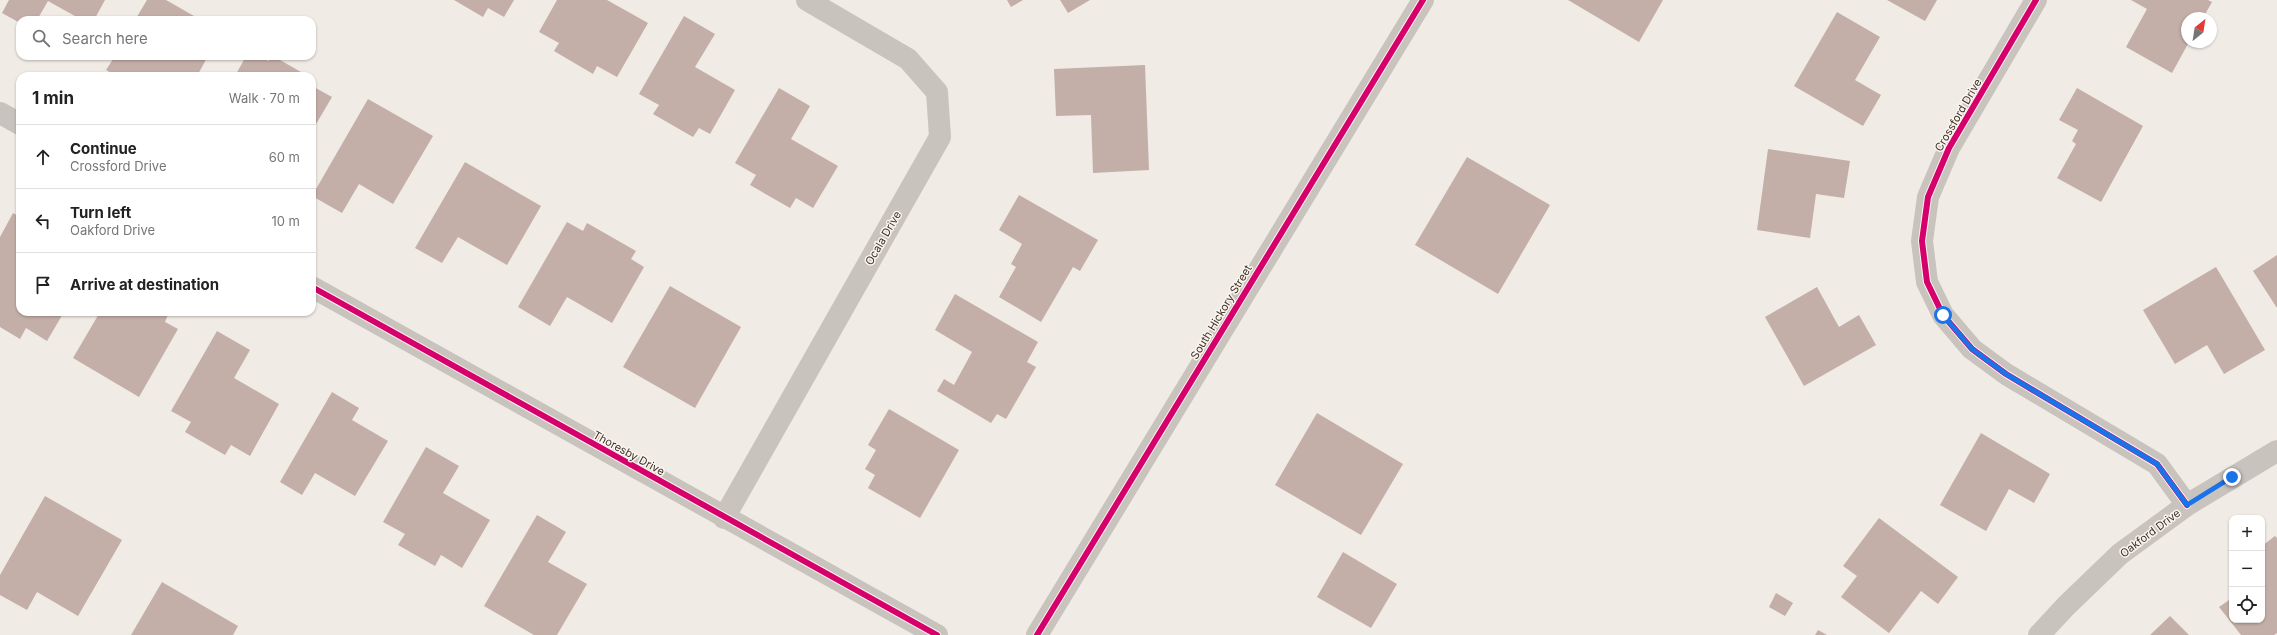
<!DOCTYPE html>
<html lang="en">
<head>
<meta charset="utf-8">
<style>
	body { margin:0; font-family:Inter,sans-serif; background:#f6f6f6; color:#222 }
	.controls { position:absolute; right:12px; bottom:12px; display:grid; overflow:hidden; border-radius:8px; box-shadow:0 1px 3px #0004 }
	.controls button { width:36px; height:36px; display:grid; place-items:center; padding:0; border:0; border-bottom:1px solid #e0e0e0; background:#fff; color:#222; font:20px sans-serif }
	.compass { position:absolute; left:2181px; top:12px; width:36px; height:36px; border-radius:50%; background:#fff; box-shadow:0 1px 3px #0004; rotate:30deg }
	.stop { position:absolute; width:12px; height:12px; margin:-9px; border:3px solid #1a73e8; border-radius:50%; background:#fff }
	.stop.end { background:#1a73e8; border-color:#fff; box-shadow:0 1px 4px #0008 }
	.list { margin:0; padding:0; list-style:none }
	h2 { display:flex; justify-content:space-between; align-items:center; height:52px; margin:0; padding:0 16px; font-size:17px }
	h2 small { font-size:13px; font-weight:400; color:#767676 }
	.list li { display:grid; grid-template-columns:26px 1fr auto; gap:12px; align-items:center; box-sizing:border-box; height:64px; padding:0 16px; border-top:1px solid #e0e0e0 }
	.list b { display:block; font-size:15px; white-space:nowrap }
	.list p { margin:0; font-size:13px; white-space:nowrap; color:#767676 }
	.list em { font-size:13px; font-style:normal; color:#767676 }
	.icon { flex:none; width:22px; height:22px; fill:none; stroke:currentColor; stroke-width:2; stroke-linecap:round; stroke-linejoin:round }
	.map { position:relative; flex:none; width:2277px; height:635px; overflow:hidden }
	.search { position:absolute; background:#fff; box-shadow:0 1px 3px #0004; left:16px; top:16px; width:300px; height:44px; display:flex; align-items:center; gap:10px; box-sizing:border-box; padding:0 14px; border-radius:12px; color:#767676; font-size:15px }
	.panel { position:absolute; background:#fff; box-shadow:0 1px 3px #0004; left:16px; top:72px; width:300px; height:244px; border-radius:12px }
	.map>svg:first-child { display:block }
</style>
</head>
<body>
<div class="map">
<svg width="2277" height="635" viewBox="0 0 2277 635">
	<rect width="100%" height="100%" fill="#f0ebe5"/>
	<path fill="#c3afa7" d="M9,0H105L94,20H82L48,1L37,20H20V23L2,13Z
		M147,0H166L201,20H135Z
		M454,0H514L504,17L488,8L483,17Z
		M557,0H607L648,23L617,77L597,66L593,74L554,51L559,43L539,32Z
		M1007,0H1023L1011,7Z
		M1060,0H1090L1068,13Z
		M1568,0H1663L1639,42Z
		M1887,0H1937L1925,21Z
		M2131,0H2208L2212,2L2203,18H2187V42H2189L2172,73L2126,47L2147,9Z
		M1837,12L1880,37L1855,80L1881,95L1863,126L1794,86Z
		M684,16L715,34L695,67L735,90L710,134L699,128L693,137L653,114L659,105L639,94Z
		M115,56H208L197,76H117L106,70Z
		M246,56H260L268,61L273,56L308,76H235Z
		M1145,65L1149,170L1093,173L1091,115L1056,116L1054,69Z
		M312,86L332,97L312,131Z
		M779,88L810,106L791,139L838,166L813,208L796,198L790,208L750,185L756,175L735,163Z
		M2077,88L2143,126L2101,202L2057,178L2076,144L2072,141L2078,130L2059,120Z
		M368,99L433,136L393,204L359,184L342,213L312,196Z
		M1768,149L1850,161L1844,198L1816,194L1810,238L1757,230Z
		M1467,157L1550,205L1498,294L1415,245Z
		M465,162L541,206L507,265L458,237L442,263L415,248Z
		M1019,195L1098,240L1080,271L1073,267L1041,322L999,297L1016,267L1011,264L1022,244L999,230Z
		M13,213L20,217V312H64L47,341L26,328L20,339L0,327V237Z
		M567,222L583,231L587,223L636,251L631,259L644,267L612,323L567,297L550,326L518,307Z
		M2277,255V308L2253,271Z
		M2216,267L2265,350L2224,374L2207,345L2175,364L2143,310Z
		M670,286L741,327L695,408L623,367Z
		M1817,287L1839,327L1859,315L1876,345L1804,386L1765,317Z
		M955,294L1038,342L1027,362L1036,367L1006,419L997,414L991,423L937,391L944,379L954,385L972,352L935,330Z
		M100,312H169L165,322L178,329L139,397L73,358Z
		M217,331L250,350L234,378L279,404L250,456L231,445L225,455L185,432L191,422L171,411Z
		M332,392L359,408L352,420L388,441L355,496L315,473L302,495L280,482Z
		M889,409L959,450L920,518L868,488L875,475L865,469L876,450L868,445Z
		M1317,413L1403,464L1361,535L1275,485Z
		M1981,433L2050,474L2034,503L2009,489L1986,531L1940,505Z
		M426,447L459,466L443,493L490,520L462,568L441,555L435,566L398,545L405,534L383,522Z
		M45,496L122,540L78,616L37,592L27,610L0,595V575Z
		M537,515L566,532L548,562L587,584L557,635H534L484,606Z
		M1879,518L1958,577L1938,604L1921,591L1889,633L1841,597L1857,576L1843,566Z
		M2275,536L2277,538V633L2274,635H2241L2219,607L2232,598V620H2262V546Z
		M1343,552L1397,584L1371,628L1317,597Z
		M162,582L238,626L233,635H131Z
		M1776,593L1793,603L1785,616L1769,607Z
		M2170,616L2189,635H2150Z
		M1818,630L1827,635H1815Z"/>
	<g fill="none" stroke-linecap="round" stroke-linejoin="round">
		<path stroke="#c9c3be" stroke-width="22" d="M2036,0L1949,148L1928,197L1922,241L1927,282L1943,315L1972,349L2006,374L2157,464L2187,505
			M0,113L20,124
			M312,287L937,635
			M724,518L940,137L937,92L908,59L807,0
			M2039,635L2066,606L2120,554L2187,505L2277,451"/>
		<path stroke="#c9c3be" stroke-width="22" d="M1037,635L1423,0"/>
		<g stroke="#fbf5ee" stroke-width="8">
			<path id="cycleway" d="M2036,0L1949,148L1928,197L1922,241L1927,282L1943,315L1972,349L2006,374L2157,464L2187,505
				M312,287L937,635
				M1037,635L1423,0"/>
		</g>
		<use href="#cycleway" stroke="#d6006c" stroke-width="6"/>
	</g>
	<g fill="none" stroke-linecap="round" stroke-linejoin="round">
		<path stroke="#1a73e8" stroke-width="5" d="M1943,315L1972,349L2006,374L2157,464L2187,505L2232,477"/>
	</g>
	<g text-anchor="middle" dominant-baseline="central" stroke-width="3" stroke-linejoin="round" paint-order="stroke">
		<g font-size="11" fill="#3b302b" stroke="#fbf5ee">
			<text transform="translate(1958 115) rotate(-60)">Crossford Drive</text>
			<text transform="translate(883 238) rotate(-60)">Ocala Drive</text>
			<text transform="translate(1221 312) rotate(-59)">South Hickory Street</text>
			<text transform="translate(629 453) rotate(29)">Thoresby Drive</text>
			<text transform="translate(2150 533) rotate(-37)">Oakford Drive</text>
		</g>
	</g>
</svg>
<div class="controls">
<button>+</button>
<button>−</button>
<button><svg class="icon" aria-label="locate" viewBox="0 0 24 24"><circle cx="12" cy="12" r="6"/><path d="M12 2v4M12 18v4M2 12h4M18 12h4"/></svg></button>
</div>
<svg class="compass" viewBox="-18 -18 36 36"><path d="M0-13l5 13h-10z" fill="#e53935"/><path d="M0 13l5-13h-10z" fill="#767676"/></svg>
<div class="stop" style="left:1943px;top:315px"></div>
<div class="stop end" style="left:2232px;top:477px"></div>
<div class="search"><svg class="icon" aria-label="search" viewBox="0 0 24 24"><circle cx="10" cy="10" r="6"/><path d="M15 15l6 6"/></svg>Search here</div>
<section class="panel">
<h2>1 min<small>Walk · 70 m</small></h2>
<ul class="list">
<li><svg class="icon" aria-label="ahead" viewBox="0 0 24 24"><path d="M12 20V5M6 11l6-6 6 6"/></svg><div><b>Continue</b><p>Crossford Drive</p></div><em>60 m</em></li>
<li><svg class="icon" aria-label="left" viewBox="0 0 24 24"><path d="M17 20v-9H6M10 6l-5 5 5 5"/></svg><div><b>Turn left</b><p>Oakford Drive</p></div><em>10 m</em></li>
<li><svg class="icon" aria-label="arrive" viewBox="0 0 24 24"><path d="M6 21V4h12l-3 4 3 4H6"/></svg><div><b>Arrive at destination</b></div></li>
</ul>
</section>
</div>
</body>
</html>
